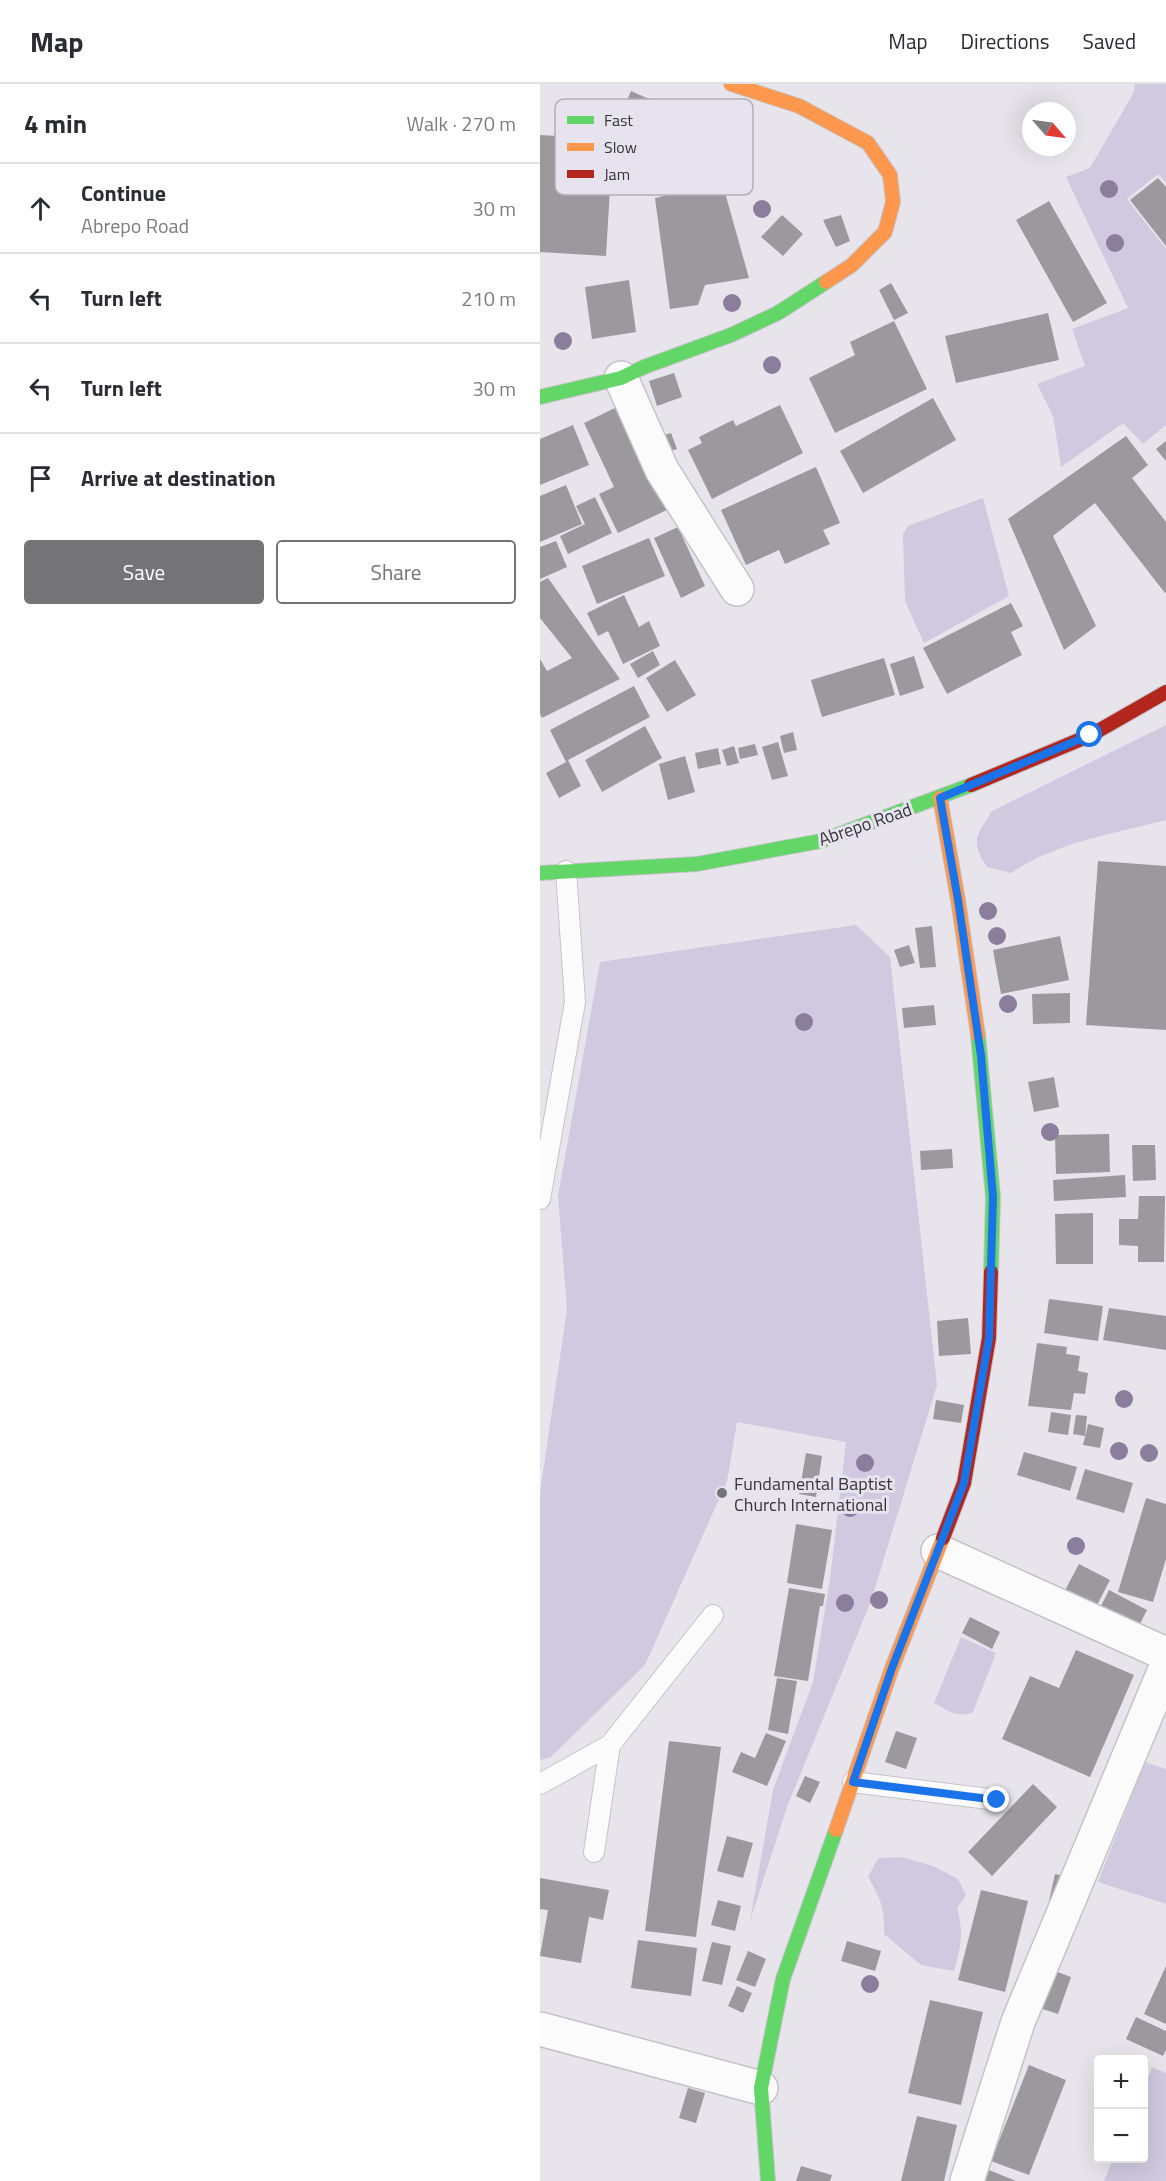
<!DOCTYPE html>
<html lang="en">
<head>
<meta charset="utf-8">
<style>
	body { margin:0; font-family:"Titillium Web",sans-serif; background:#f2f2f3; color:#2b2b33 }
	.controls { position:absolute; right:18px; bottom:18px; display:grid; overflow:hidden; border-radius:6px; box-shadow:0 6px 24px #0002 }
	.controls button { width:54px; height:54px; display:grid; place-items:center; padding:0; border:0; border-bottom:2px solid #e1e1e2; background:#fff; color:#2b2b33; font:30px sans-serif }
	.compass { position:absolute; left:482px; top:18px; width:54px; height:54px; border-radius:50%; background:#fff; box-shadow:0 6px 24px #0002; rotate:118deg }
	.stop { position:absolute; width:18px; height:18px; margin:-14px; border:4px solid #1a73e8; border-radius:50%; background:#fff }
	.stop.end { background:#1a73e8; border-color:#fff; box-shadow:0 2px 6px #0008 }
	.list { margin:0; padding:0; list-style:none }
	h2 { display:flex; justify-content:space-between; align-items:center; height:78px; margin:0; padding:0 24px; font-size:26px }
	h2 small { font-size:20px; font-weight:400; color:#7c7c81 }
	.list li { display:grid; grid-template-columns:39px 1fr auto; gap:18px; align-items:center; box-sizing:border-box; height:90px; padding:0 24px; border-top:2px solid #e1e1e2 }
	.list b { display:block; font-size:22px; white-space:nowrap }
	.list p { margin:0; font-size:20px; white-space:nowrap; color:#7c7c81 }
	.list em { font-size:20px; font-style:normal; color:#7c7c81 }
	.actions { display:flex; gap:12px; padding:18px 24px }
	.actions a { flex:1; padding:14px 0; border:2px solid #747378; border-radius:6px; text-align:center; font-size:21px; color:#747378 }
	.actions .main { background:#747378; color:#fff }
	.icon { flex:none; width:33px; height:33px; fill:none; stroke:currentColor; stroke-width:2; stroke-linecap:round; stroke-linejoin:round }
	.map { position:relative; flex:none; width:626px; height:2097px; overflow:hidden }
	header { display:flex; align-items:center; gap:36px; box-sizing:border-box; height:84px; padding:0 30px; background:#fff; border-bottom:2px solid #e1e1e2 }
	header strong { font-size:28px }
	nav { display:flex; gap:33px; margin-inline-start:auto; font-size:21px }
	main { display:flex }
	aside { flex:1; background:#fff }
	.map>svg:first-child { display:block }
</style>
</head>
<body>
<header>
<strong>Map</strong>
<nav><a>Map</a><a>Directions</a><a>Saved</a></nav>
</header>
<main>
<aside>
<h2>4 min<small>Walk · 270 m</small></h2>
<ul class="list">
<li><svg class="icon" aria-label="ahead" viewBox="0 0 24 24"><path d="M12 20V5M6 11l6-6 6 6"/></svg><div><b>Continue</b><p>Abrepo Road</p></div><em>30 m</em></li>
<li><svg class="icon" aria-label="left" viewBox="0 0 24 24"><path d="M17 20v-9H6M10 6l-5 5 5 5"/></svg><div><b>Turn left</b></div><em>210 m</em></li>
<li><svg class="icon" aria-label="left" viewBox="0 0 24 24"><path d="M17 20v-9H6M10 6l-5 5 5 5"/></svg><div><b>Turn left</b></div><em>30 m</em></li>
<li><svg class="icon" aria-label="arrive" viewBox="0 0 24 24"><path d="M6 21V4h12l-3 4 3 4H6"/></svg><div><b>Arrive at destination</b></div></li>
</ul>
<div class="actions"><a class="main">Save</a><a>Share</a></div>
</aside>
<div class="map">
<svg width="626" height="2097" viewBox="0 0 626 2097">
	<rect width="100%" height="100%" fill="#e7e5eb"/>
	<path fill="#d0c9df" d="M595,0H626V99L618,90L587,115L626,165V341L603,360L583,339L521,383L513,332L497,300L545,282L532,245L588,224L526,93L550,84L594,8Z
		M443,414L469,512L384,559L365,517L363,450L368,442Z
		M626,641V736C573,750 517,758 471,789L447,783C429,756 437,752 452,727Z
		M316,841L350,873L397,1301L331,1517L247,1723L210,1837L233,1706L273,1598L290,1495L306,1358L197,1338L187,1397L105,1581L11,1673L0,1676V1409L27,1225L18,1112L60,878Z
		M421,1553L456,1569L433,1628C417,1635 408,1626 394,1619Z
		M605,1678L626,1685V1820L558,1798Z
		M362,1773L393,1782L418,1795L426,1811L417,1824C424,1850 421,1861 414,1887L381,1881L344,1850C345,1825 341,1815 328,1793L338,1774Z
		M612,1983L626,1989V2097H564L573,2075L604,2074V2004Z"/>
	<path fill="#9b999d" d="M91,7L136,27L125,53L80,33Z
		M0,51L73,55L66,172L0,168Z
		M618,94L626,103V162L590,116Z
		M182,98L209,194L165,201L158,221L130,225L115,114Z
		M509,117L567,219L533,238L476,136Z
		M242,131L263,150L243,172L221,153Z
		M301,131L310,157L296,163L283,136Z
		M89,196L96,248L52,255L45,203Z
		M351,199L368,229L354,236L339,206Z
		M508,229L519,276L416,299L405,252Z
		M354,237L387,305L295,349L269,294L315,271L310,258Z
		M134,289L142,313L117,322L109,297Z
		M393,314L416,356L323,409L300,367Z
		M240,321L263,369L172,415L148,366L162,359L159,353L193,336L196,342Z
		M79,322L127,426L78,449L59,410L74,403L44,339Z
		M33,341L49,381L0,401V355Z
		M131,349L137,365L121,370L115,354Z
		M586,352L608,381L592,394L626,438V508L625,509L555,419L513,452L556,542L524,566L468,435Z
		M626,357V377L616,365Z
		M276,383L300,439L283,446L290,460L245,480L239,466L206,481L181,426Z
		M26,401L42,440L0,458V412Z
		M55,413L72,449L28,470L20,452L45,440L36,422Z
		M138,443L165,502L141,514L114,454Z
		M109,454L125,492L57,520L42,482Z
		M16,457L27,483L0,495V463Z
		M8,494L80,595L2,634L0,630V575L7,587L32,574L0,534V498Z
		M84,511L99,543L109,537L120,562L83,580L68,547L58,552L47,529Z
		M471,519L483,542L471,548L482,571L407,610L383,564Z
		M113,567L120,581L98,594L90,580Z
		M374,572L384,604L360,612L350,580Z
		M344,574L355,611L282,633L271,596Z
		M135,576L156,611L127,628L106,594Z
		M94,602L110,633L28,676L41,702L19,714L6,689L26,678L10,646Z
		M105,642L122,674L62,708L45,676Z
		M253,648L257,666L244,669L240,652Z
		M238,658L248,692L232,696L222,663Z
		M215,660L218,671L200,675L198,664Z
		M194,662L199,679L187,682L182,666Z
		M178,664L181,680L158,685L155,669Z
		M145,672L155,708L128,716L119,680Z
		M558,777L626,782V946L546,941Z
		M392,842L396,883L380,884L375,844Z
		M520,852L529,896L461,910L453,866Z
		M369,861L375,879L360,883L354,866Z
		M530,909V939L493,940L492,910Z
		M394,921L396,941L364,944L362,924Z
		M514,993L519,1023L494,1028L488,998Z
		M569,1050L570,1088L516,1090L515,1051Z
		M592,1061H615L616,1096L593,1097Z
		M412,1065L413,1084L381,1086L380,1067Z
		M585,1091L586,1113L514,1117L513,1096Z
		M599,1112H625L624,1178H598V1162L579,1161V1135H598Z
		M553,1129V1180H516L515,1130Z
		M509,1215L563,1222L558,1257L504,1249Z
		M569,1224L626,1232V1266L563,1256Z
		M428,1234L431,1270L399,1272L397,1237Z
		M497,1259L527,1263L526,1270L540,1272L538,1287L548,1289L545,1310L534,1309L531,1326L488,1322Z
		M396,1316L424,1321L421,1339L393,1335Z
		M511,1328L531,1331L528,1351L508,1348Z
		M536,1331L547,1332L545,1352L533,1350Z
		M548,1340L564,1344L560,1364L543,1361Z
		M484,1368L537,1383L530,1407L477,1391Z
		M266,1369L282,1372L276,1413L259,1410Z
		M545,1385L593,1399L584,1429L536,1415Z
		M606,1414L626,1420V1475L613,1518L578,1508Z
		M256,1440L292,1446L282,1505L247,1499Z
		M539,1480L570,1496L554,1527L523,1510Z
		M249,1504L285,1510L283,1522H280L268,1597L234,1592Z
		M569,1506L607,1526L596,1548L558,1528Z
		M430,1533L460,1548L452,1565L422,1549Z
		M536,1566L594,1591L550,1693L462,1655L490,1592L519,1604Z
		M237,1594L257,1597L248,1650L228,1646Z
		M356,1647L377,1654L366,1685L345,1678Z
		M226,1649L246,1657L227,1702L192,1688L201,1668L215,1674Z
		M129,1657L181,1663L156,1853L105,1847Z
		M265,1692L280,1698L270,1719L256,1712Z
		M493,1700L517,1723L452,1792L428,1768Z
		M187,1752L213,1759L203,1794L177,1787Z
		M515,1790L530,1793L523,1820L509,1817Z
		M0,1794L69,1806L63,1836L49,1833L41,1879L0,1872L8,1826L0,1825Z
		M441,1806L488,1817L465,1908L418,1896Z
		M178,1816L201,1822L195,1847L171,1841Z
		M98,1856L157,1864L151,1912L91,1904Z
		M307,1857L341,1867L335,1887L301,1877Z
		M172,1858L191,1862L182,1901L162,1897Z
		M208,1867L226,1875L215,1903L196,1896Z
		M626,1882V1940L604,1930Z
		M507,1884L531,1893L518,1930L493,1922Z
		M197,1902L212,1909L203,1929L188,1922Z
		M390,1916L443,1928L421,2021L368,2009Z
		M596,1933L626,1947V1966L623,1972L586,1955Z
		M489,1981L526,1996L489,2091L451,2077Z
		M148,2004L165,2009L156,2039L139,2034Z
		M377,2032L417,2041L404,2097H361Z
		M261,2082L292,2091L290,2097H256Z
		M444,2084L476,2097H439Z"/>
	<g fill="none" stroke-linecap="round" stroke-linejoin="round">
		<g stroke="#c5c3c8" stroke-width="22">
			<path id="lane" d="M0,1115L35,918L26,787
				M313,1698L457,1716
				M0,1700L70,1661L173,1531
				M54,1768L70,1661"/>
		</g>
		<g stroke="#c5c3c8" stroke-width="36">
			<path id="street" d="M81,294L122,386L197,505
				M398,1467L626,1570
				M0,1945L221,2004
				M427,2097L478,1938L626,1583"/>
		</g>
		<g stroke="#c5c3c8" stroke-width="16">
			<path id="fast" d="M0,313L81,294L104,283L191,251L238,229L286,198
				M0,789L157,780L281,757L431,701
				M438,951L453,1113L451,1188
				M228,2097L221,2004L243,1895L296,1746"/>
		</g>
		<g stroke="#c5c3c8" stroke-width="16">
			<path id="slow" d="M191,0L259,22L328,59L350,91L353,118L345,148L312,181L286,198
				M400,714L418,816L438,951
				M296,1746L352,1584L403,1454"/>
		</g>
		<g stroke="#c5c3c8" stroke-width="16">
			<path id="jam" d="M431,701L551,651L626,608
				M403,1454L424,1399L449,1254L451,1188"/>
		</g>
		<use href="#lane" stroke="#fbfbfc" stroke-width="20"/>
		<use href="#street" stroke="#fbfbfc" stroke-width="33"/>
		<use href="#fast" stroke="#63d668" stroke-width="14"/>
		<use href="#slow" stroke="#ff974d" stroke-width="14"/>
		<use href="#jam" stroke="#b3261e" stroke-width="14"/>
	</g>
	<g fill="#8a7e9c">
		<circle cx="569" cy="105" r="9"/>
		<circle cx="222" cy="125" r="9"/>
		<circle cx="575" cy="159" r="9"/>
		<circle cx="192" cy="219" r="9"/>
		<circle cx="23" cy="257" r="9"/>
		<circle cx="232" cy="281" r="9"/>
		<circle cx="448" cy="827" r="9"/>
		<circle cx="457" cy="852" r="9"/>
		<circle cx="468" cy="920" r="9"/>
		<circle cx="264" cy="938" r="9"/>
		<circle cx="510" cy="1048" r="9"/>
		<circle cx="584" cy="1315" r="9"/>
		<circle cx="579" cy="1367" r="9"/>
		<circle cx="609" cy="1369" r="9"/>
		<circle cx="325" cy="1379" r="9"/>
		<circle cx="310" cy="1424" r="9"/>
		<circle cx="536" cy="1462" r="9"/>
		<circle cx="339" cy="1516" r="9"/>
		<circle cx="305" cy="1519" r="9"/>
		<circle cx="330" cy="1900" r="9"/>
	</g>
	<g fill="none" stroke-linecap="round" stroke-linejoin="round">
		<path stroke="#1a73e8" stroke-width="8" d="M457,1716L313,1698L352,1584L424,1399L449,1254L453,1113L441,972L418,816L400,714L550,651"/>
	</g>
	<circle fill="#747378" stroke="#e6e2ee" stroke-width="2" cx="182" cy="1409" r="6"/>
	<g text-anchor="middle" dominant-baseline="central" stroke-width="6" stroke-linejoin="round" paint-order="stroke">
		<g font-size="18" fill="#36353a" stroke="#e6e2ee">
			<text transform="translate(325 740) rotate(-19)">Abrepo Road</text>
		</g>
		<g font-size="18" fill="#36353a" stroke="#e6e2ee" text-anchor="start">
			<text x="194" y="1399">Fundamental Baptist<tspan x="194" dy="21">Church International</tspan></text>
		</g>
	</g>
	<rect x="15" y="15" width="198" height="96" rx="9" fill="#e6e2ee" stroke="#b1aeb8" stroke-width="1.5"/>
	<rect x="27" y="32" width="27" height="8" fill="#63d668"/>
	<rect x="27" y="59" width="27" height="8" fill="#ff974d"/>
	<rect x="27" y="86" width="27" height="8" fill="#b3261e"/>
	<g font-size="16" fill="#36353a">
		<text x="64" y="42">Fast</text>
		<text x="64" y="69">Slow</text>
		<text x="64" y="96">Jam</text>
	</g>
</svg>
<div class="controls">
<button>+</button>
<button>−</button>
</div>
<svg class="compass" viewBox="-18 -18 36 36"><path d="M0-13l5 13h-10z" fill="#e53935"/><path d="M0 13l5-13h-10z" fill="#7c7c81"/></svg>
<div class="stop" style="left:550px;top:651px"></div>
<div class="stop end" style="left:457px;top:1716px"></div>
</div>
</main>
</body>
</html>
